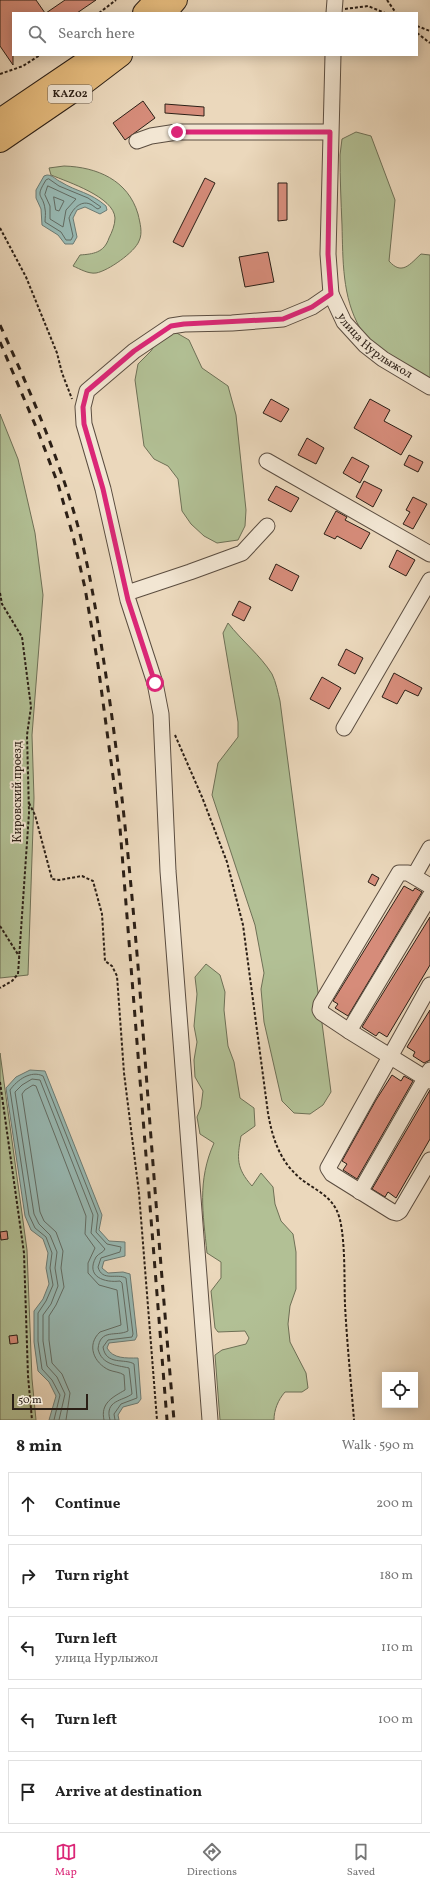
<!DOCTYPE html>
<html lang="en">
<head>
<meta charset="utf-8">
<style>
	body { margin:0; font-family:Vollkorn,serif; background:#f6f6f6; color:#222 }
	.controls { position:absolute; right:12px; bottom:12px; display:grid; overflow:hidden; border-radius:0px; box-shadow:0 2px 10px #0003 }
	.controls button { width:36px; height:36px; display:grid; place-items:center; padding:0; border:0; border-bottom:1px solid #e0e0e0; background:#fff; color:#222; font:20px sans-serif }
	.scale { position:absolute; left:12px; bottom:10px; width:76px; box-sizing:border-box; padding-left:4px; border:2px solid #2b1f16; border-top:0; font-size:11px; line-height:14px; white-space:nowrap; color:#2b1f16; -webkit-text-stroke:3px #f2e6d3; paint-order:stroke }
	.stop { position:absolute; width:12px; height:12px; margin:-9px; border:3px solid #db2777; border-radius:50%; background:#fff }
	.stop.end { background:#db2777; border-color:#fff; box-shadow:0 1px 4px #0008 }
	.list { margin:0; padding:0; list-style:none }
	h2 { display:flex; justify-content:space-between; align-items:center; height:52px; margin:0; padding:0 16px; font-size:17px }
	h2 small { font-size:13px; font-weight:400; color:#767676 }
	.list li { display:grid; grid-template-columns:26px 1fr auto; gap:12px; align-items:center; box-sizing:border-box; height:64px; margin:0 8px 8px; padding:0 8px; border:1px solid #e0e0e0; border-radius:0px }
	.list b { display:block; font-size:15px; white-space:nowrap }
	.list p { margin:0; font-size:13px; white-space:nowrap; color:#767676 }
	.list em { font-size:13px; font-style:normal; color:#767676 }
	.icon { flex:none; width:22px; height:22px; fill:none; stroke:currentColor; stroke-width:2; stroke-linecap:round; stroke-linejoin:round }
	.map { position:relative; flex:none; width:430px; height:1420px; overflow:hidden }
	.search { position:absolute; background:#fff; box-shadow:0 2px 10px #0003; left:12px; right:12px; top:12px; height:44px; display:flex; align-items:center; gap:10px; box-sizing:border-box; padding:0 14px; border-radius:0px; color:#767676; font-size:15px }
	.sheet { height:412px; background:#fff }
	nav { display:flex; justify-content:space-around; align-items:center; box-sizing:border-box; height:56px; border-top:1px solid #e0e0e0; background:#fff; font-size:11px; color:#767676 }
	nav a { display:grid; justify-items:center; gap:2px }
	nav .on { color:#db2777 }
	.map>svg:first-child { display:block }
</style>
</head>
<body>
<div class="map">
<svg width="430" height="1420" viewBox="0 0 430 1420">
	<rect width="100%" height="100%" fill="#ebd8bc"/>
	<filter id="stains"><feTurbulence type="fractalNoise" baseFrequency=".005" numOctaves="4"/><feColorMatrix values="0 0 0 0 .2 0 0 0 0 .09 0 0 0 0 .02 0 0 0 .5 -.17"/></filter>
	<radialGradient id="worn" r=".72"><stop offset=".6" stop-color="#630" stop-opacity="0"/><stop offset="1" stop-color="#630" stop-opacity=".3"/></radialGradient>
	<path fill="#b2c095" stroke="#6e7056" d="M356,132L371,136L395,200L389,261C402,276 410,264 421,254L430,255V381C410,370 372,347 360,328C342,297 343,260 342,225C341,202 340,178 340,155L342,139Z
		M64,166C97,167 128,180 138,214C140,223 143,233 139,241C135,252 108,271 96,273C88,274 80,269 73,266L80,255C93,254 104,253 109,238C112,232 115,225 115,218C114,197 68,182 51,175L49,168Z
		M175,332L189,340L202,368L228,386L236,415L246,510L245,526L238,540L217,543L204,536L191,524L182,511L178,479L168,466L154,459L144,446L135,380L138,364L151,351L160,337Z
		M0,414L18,459L35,533L43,595L32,735L34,798L28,975L0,978Z
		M228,623C242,641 260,655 272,674C276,682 278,693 280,701L331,1092L323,1105L310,1114L294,1113L282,1101L264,1022L261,989L264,973L255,925L212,795L218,763L238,737V722L223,633Z
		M206,964L220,975L225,992L224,1010L228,1046L234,1062L240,1098L254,1108L255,1126L241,1136C237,1158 236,1168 252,1186L261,1173L273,1187L275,1204L281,1221L293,1234L296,1252V1289L290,1306L288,1324L290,1342L306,1373L308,1388L302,1392H285C278,1400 274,1410 274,1420H220L215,1355L222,1350L246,1344L249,1338L245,1331L218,1332L215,1328L211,1291L221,1278V1262L207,1253C203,1213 197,1181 214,1143L200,1134L197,1117L201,1107L203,1091L195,1077L194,1060L197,1042L194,1026L197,994L195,977Z
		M0,1053L27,1250L32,1379L36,1420H0Z"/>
	<path fill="#98b9b3" stroke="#6c7b74" d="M47,175C53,175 56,180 61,182C77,192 90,192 106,206L107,210L100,214L85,207L77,210L73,218L77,237L73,244H65L58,235L42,225L41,209L36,198V190L44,176Z
		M30,1070L45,1071L102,1215L99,1230L109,1241L125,1242V1256L104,1261L102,1268L108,1273L123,1272L130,1274L137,1336L135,1340L109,1343L107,1348C113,1359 126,1358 138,1358L141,1399L138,1403L123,1407L118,1415L119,1420H49L56,1396L49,1382L38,1371L34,1342V1311L43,1299L49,1284L46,1268L48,1253L43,1239L31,1230L25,1216L6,1088L16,1077Z"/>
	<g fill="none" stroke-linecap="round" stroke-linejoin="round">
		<path stroke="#626c64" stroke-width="1" d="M49,179L59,186L88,198L101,207L98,209C95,208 93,205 90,204C80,200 72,210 69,218L73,236L71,240H66L61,232L45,222C45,218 46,213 45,209C43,193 34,199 46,180Z
			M48,186L76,199L66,210L63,227L50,219V206L45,195Z
			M54,197L64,201L59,211L56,210Z
			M54,1420L60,1395L52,1380L42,1369L38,1341V1313L46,1301L53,1285L50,1268L52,1253L46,1237L35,1228L29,1215L10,1090C17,1080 31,1070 43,1076L98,1215L96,1232L107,1244L121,1247L120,1252L101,1258L98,1267C102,1282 117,1273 126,1278L133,1334L132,1337L108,1340L103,1347C106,1366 125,1358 134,1364L137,1398L121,1404L114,1414L115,1420
			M59,1420L65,1394L57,1377L47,1366L43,1341V1315L51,1304L58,1286L55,1268L57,1252L50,1235L39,1224L34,1214L15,1092L22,1085L32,1079L40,1080L93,1215L91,1233L105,1249C103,1253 99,1253 96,1257C85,1277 105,1283 120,1281L122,1283L128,1331C116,1337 100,1328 98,1349C102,1365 116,1365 129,1368L132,1394C123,1401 104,1400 110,1420
			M66,1420L70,1393L62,1374L52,1363L49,1340V1316L56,1305L64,1287L61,1268L63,1251L56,1232L44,1221L40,1212L22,1094L25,1090L33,1085L36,1086L86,1216L85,1234L95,1248L88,1263V1273L99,1285L117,1290L121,1325L100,1332C86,1345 94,1363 109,1370C114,1372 120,1372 124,1375L125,1390C113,1397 100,1403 104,1420"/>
	</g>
	<path fill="#d68c7a" stroke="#2b1f16" d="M0,0H36L45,13H13V65L0,46Z
		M65,0H96L77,13H46Z
		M143,101L155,118L125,140L113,123Z
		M165,104L204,107V116L165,113Z
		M205,178L215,183L183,247L173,242Z
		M278,183H287V220L278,221Z
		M268,252L274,282L245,287L239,257Z
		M271,399L289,409L281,422L263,413Z
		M370,399L390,410L384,421L412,436L401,455L354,428Z
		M307,438L324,448L316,464L298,455Z
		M409,455L423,462L418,472L404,465Z
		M352,457L369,466L360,483L343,473Z
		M364,481L382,490L373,507L356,497Z
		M276,486L299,498L291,512L268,500Z
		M413,497L427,504L413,529L403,524L410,512L406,510Z
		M336,511L347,517L345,520L370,533L361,549L337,536L335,539L324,534Z
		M397,550L415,560L406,576L389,567Z
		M276,564L299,576L292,591L269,579Z
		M239,601L251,607L244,621L232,615Z
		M346,649L363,658L355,674L338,665Z
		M394,673L422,688L418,696L405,690L397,704L382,697Z
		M322,677L341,688L329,709L310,699Z
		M372,874L379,878L375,886L368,882Z
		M404,886L413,891L415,888L422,892L348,1016L335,1008L338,1004L333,1001Z
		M430,917V965L387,1037L379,1032L376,1036L362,1027Z
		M430,1010V1060L424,1063L413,1056L415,1052L407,1047Z
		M392,1075L401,1081L404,1076L413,1081L357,1179L343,1170L347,1164L342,1161L376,1100Z
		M430,1090V1139L396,1198L388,1192L385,1197L372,1189Z
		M7,1231L8,1239L1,1240L0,1232Z
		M17,1335L18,1343L10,1344L9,1336Z"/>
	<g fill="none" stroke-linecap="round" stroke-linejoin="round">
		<g stroke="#5b4d40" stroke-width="17">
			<g id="minor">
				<path d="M334,13L335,0"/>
				<path id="s1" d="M333,55L328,254L331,294L344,322L365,345L383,359L430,387"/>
				<path d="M137,141L151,136L177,132H330"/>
				<path d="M267,461L430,554"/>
				<path d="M127,593L190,572L242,553L267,526"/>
				<path d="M344,728L430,580"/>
				<path d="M414,876L430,848"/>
				<path d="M430,896L349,1031L430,1081"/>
				<path d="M430,985L328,1168L332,1174L393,1212L397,1213L400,1211L430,1160"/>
				<path d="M349,1031L322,1013L320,1010L321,1004L399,873H408L430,886"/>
				<path d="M360,1192L430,1070"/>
				<path d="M210,1420L168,871L161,714L155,683L128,600L103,489L84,424L83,407L87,391L134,351L171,326L184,324L232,323L283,319L312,307L331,294"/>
			</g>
		</g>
		<g stroke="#2b1f16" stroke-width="24">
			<path id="highway" d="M144,13L156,0
				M165,13L176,0
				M0,120L96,55
				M0,141L79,87L121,55"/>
		</g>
		<path stroke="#2b1f16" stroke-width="2" stroke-dasharray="3 2" stroke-linecap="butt" d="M387,0L396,13
			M345,9L368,6L385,13
			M99,13L116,0
			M417,26L430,31
			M417,33L430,43
			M0,74L23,66L40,55
			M0,228L26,277L57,353L62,373L72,399
			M0,593L2,604L22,637L31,707L27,735L29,813L18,974L12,981L0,988
			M175,735L202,797L227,862L243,925L268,1113C273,1142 282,1167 308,1184C320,1192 331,1198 337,1211C346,1230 344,1281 345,1305C347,1343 351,1382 354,1420
			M29,803L35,815L52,879L59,880L82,876L93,881L102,914L105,961L112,966L117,976L124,1073L139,1193L157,1420
			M0,926L19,956
			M0,1082L24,1253L28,1376L32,1420"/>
		<use href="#minor" stroke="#f2e6d3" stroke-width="15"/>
		<use href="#highway" stroke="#e6bc7e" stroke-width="22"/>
		<path stroke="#2b1f16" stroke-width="3" stroke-dasharray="7 7" stroke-linecap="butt" d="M0,325C31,393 61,462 80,534C93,585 100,637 108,689C122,785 131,881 139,978C150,1126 161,1273 174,1420
			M0,342L39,434L58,484L73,536L85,588L98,665L120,828L167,1420"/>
	</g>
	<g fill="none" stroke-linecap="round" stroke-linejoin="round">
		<path stroke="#db2777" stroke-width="5" d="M155,683L128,600L103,489L84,424L83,407L87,391L134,351L171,326L184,324L283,319L312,307L331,294L328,254L330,132H177"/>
	</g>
	<g text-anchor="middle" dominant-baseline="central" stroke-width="4" stroke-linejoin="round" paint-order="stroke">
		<rect fill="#f2e6d3" stroke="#675b4f" stroke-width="1" x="48" y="85" width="44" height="18" rx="3"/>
		<g font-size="11" font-weight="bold" fill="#2b1f16">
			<text x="70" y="94">KAZ02</text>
		</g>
		<g font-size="12" fill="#2b1f16" stroke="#f2e6d3">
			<text stroke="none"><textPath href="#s1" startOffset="309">улица Нурлыжол</textPath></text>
			<text transform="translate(18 792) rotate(-90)">Кировский проезд</text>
		</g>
	</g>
	<rect width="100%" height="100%" filter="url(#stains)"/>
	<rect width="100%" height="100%" fill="url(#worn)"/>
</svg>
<div class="controls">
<button><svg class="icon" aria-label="locate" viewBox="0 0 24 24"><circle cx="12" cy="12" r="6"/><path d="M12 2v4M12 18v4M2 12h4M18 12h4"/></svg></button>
</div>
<div class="scale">50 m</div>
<div class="stop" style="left:155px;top:683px"></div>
<div class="stop end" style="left:177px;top:132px"></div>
<div class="search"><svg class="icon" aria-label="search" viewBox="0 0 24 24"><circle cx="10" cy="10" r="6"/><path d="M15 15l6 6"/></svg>Search here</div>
</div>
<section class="sheet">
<h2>8 min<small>Walk · 590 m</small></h2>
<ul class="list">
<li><svg class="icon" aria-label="ahead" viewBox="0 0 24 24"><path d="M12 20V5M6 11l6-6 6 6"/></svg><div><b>Continue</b></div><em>200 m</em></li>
<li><svg class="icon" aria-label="right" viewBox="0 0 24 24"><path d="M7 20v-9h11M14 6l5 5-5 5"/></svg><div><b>Turn right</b></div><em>180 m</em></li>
<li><svg class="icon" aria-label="left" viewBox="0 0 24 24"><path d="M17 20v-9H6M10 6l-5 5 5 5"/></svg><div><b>Turn left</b><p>улица Нурлыжол</p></div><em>110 m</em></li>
<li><svg class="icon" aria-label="left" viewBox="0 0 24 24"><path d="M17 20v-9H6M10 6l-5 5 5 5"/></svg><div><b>Turn left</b></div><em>100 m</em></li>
<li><svg class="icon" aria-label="arrive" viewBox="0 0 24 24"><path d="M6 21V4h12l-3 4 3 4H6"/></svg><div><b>Arrive at destination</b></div></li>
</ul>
</section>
<nav>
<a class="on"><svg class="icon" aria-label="map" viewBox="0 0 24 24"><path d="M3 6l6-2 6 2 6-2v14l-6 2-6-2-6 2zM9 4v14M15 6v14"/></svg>Map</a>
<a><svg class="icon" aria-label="directions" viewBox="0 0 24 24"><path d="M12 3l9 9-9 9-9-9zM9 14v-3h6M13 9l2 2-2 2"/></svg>Directions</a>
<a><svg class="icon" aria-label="saved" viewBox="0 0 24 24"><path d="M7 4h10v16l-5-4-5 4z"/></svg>Saved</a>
</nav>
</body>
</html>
